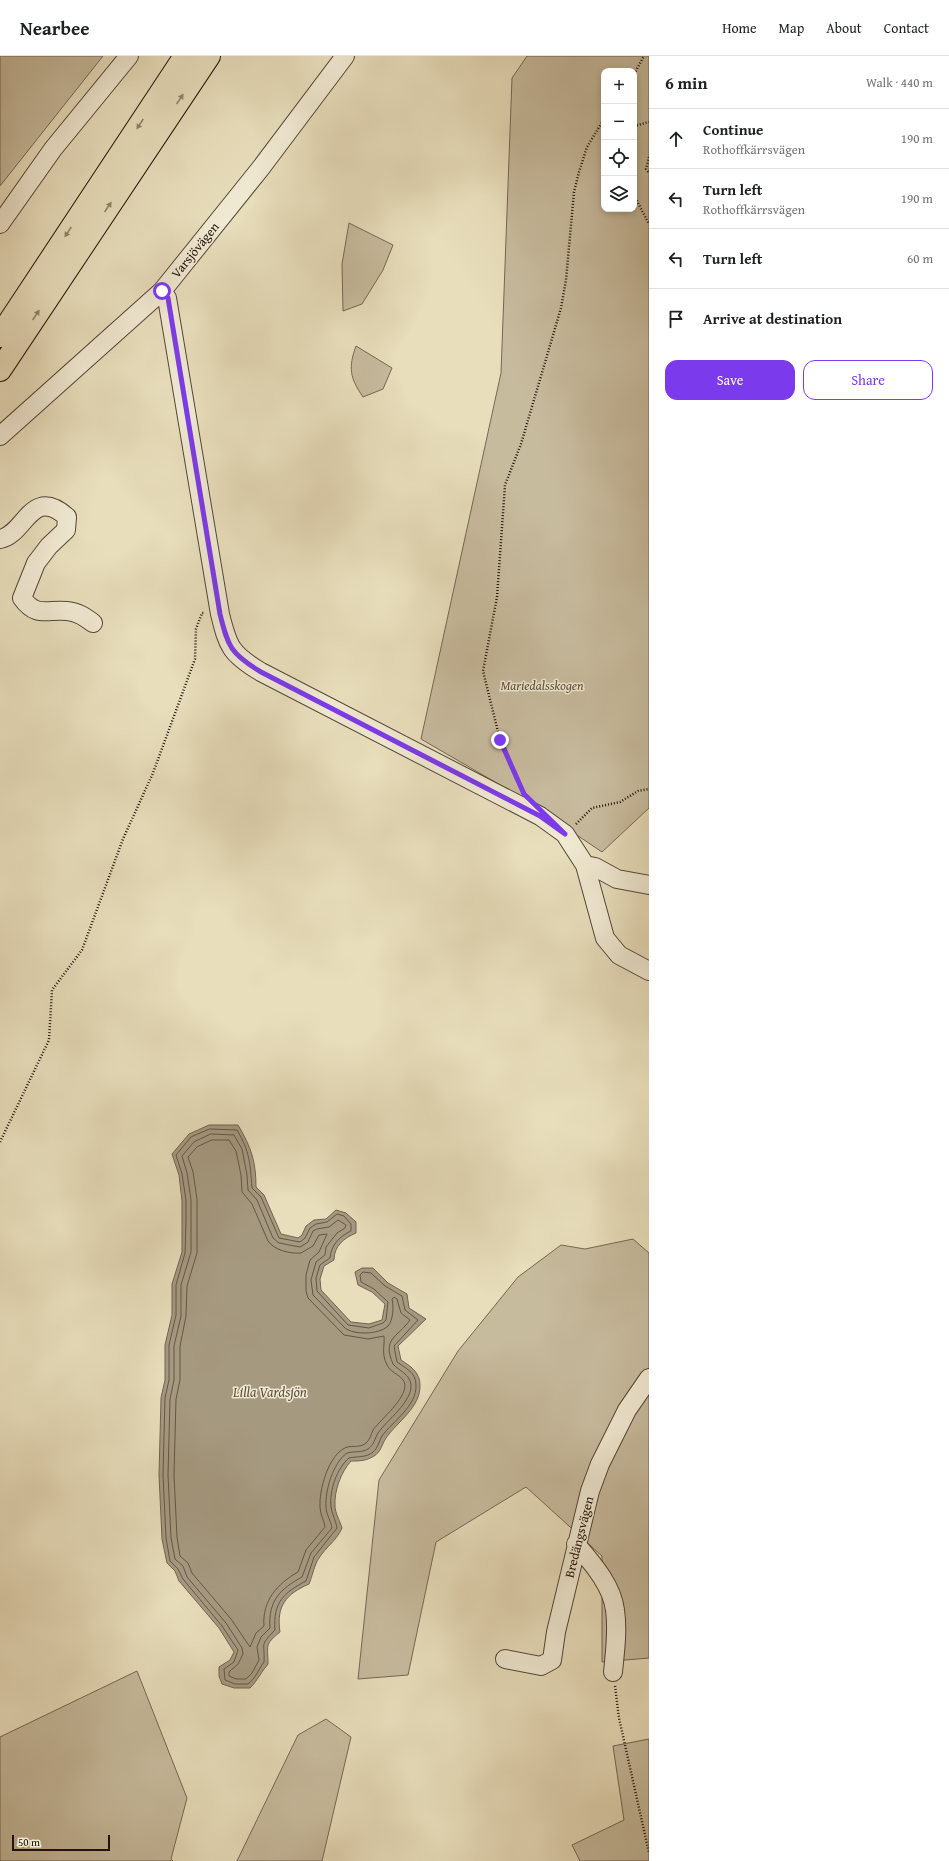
<!DOCTYPE html>
<html lang="en">
<head>
<meta charset="utf-8">
<style>
	body { margin:0; font-family:"Gentium Book Plus",serif; background:#f6f6f6; color:#202124 }
	.controls { position:absolute; right:12px; top:12px; display:grid; overflow:hidden; border-radius:8px; box-shadow:0 2px 6px #0003 }
	.controls button { width:36px; height:36px; display:grid; place-items:center; padding:0; border:0; border-bottom:1px solid #e0e0e0; background:#fff; color:#202124; font:20px sans-serif }
	.scale { position:absolute; left:12px; bottom:10px; width:98px; box-sizing:border-box; padding-left:4px; border:2px solid #23130b; border-top:0; font-size:11px; line-height:14px; white-space:nowrap; color:#23130b; -webkit-text-stroke:3px #f0ead3; paint-order:stroke }
	.stop { position:absolute; width:12px; height:12px; margin:-9px; border:3px solid #7c3aed; border-radius:50%; background:#fff }
	.stop.end { background:#7c3aed; border-color:#fff; box-shadow:0 1px 4px #0008 }
	.list { margin:0; padding:0; list-style:none }
	h2 { display:flex; justify-content:space-between; align-items:center; height:52px; margin:0; padding:0 16px; font-size:17px }
	h2 small { font-size:13px; font-weight:400; color:#757577 }
	.list li { display:grid; grid-template-columns:26px 1fr auto; gap:12px; align-items:center; box-sizing:border-box; height:60px; padding:0 16px; border-top:1px solid #e0e0e0 }
	.list b { display:block; font-size:15px; white-space:nowrap }
	.list p { margin:0; font-size:13px; white-space:nowrap; color:#757577 }
	.list em { font-size:13px; font-style:normal; color:#757577 }
	.actions { display:flex; gap:8px; padding:12px 16px }
	.actions a { flex:1; padding:9px 0; border:1px solid #7c3aed; border-radius:12px; text-align:center; font-size:14px; color:#7c3aed }
	.actions .main { background:#7c3aed; color:#fff }
	.icon { flex:none; width:22px; height:22px; fill:none; stroke:currentColor; stroke-width:2; stroke-linecap:round; stroke-linejoin:round }
	.map { position:relative; flex:none; width:649px; height:1805px; overflow:hidden }
	header { display:flex; align-items:center; gap:24px; box-sizing:border-box; height:56px; padding:0 20px; background:#fff; border-bottom:1px solid #e0e0e0 }
	header strong { font-size:19px }
	nav { display:flex; gap:22px; margin-inline-start:auto; font-size:14px }
	main { display:flex }
	aside { flex:1; background:#fff }
	.map>svg:first-child { display:block }
</style>
</head>
<body>
<header>
<strong>Nearbee</strong>
<nav><a>Home</a><a>Map</a><a>About</a><a>Contact</a></nav>
</header>
<main>
<div class="map">
<svg width="649" height="1805" viewBox="0 0 649 1805">
	<rect width="100%" height="100%" fill="#e8debc"/>
	<filter id="stains"><feTurbulence type="fractalNoise" baseFrequency=".005" numOctaves="4"/><feColorMatrix values="0 0 0 0 .2 0 0 0 0 .09 0 0 0 0 .02 0 0 0 .5 -.17"/></filter>
	<radialGradient id="worn" r=".72"><stop offset=".6" stop-color="#630" stop-opacity="0"/><stop offset="1" stop-color="#630" stop-opacity=".3"/></radialGradient>
	<path fill="#c7bb9e" stroke="#756754" fill-rule="evenodd" d="M0,0H103L0,130Z
		M527,0H649V752L602,796L519,740L421,683L501,317L512,22ZM604,15H634V153H604Z
		M349,167L393,189L383,214L362,248L343,255L342,208Z
		M356,290L392,312L383,333L363,341C350,322 348,312 356,290Z
		M633,1183L649,1197V1602L602,1606V1500L526,1431L436,1486L408,1619L358,1623L379,1424L458,1295L518,1221L561,1189L585,1193Z
		M137,1615L187,1742L171,1803L173,1805H0V1681Z
		M326,1663L351,1681L322,1805H237L298,1679Z
		M649,1683V1805H580L572,1789L624,1764L613,1690Z"/>
	<path fill="#a59980" stroke="#716351" d="M209,1069H238C251,1091 256,1105 256,1131L264,1139L281,1178L298,1182L302,1179L306,1170L314,1164L326,1163L336,1154L346,1157L356,1166V1177C344,1182 334,1190 334,1204L324,1210L320,1223L321,1234L351,1266L369,1268L382,1264L385,1248L372,1236L358,1229L355,1216L362,1212H373L388,1227L407,1238L409,1252L426,1263L398,1290L401,1304C410,1310 420,1316 420,1329C421,1351 397,1366 386,1382C382,1388 381,1396 374,1400C366,1405 360,1405 351,1405C341,1416 334,1435 335,1450C335,1457 340,1465 342,1472C337,1484 326,1491 319,1502C315,1507 312,1521 309,1528C286,1538 276,1550 280,1576C264,1589 268,1589 268,1608C261,1616 258,1624 250,1632H234L222,1628L219,1620V1611L230,1604L234,1596L219,1572L179,1525L175,1515L167,1507L162,1483L159,1419L161,1342L165,1324V1289L172,1259V1228L182,1196V1145L179,1119L172,1098L189,1078Z"/>
	<g fill="none" stroke-linecap="round" stroke-linejoin="round">
		<path stroke="#645646" stroke-width="1" d="M210,1073L237,1074C250,1096 250,1107 252,1132L261,1141L279,1182L300,1186L305,1182L310,1172L316,1168L327,1166L337,1158L344,1160L351,1168V1175C340,1180 331,1189 330,1202L320,1209L316,1222L317,1235L348,1269L369,1272L383,1267L386,1264L388,1246L374,1233L361,1226L360,1219L363,1216L371,1217L385,1230L402,1240L405,1254L418,1264L394,1290L397,1306C405,1312 416,1316 416,1329C417,1350 393,1365 382,1380C379,1385 378,1392 373,1396C366,1402 358,1400 349,1402C337,1412 329,1435 331,1451C332,1458 336,1465 337,1472L314,1501L306,1525C283,1537 273,1547 275,1574C259,1591 265,1585 264,1606C258,1614 256,1622 248,1628H235L225,1624L224,1613L234,1606L238,1594L222,1570L183,1523L178,1513L170,1505L166,1482L163,1419L165,1342L169,1324V1289L176,1259V1229L185,1197L186,1164V1144L182,1118L176,1099L191,1081Z
			M211,1078L234,1079L242,1093L247,1119L248,1134L257,1144L273,1182L279,1187L300,1191L308,1186L313,1175L317,1173L329,1171L338,1164L346,1169L345,1172L337,1177L326,1191L325,1199L316,1206L311,1224L313,1239L345,1272C354,1279 378,1279 388,1270C393,1265 394,1250 392,1243L394,1241L397,1243L401,1257L410,1264C397,1282 382,1282 393,1308C399,1315 410,1318 411,1329C412,1346 387,1364 378,1377C375,1382 374,1389 368,1393C361,1397 355,1395 347,1397C333,1407 325,1434 326,1451C326,1458 331,1465 332,1472L311,1497L302,1521C280,1533 268,1545 270,1572L261,1581L257,1591L259,1604L252,1617L246,1623H236L229,1620V1616L238,1608L243,1598L242,1592L226,1567L187,1521L183,1510L175,1503L171,1482L168,1419L170,1343L174,1324V1290L181,1260V1229L191,1196V1144L187,1117L182,1100L194,1086Z
			M212,1084H229L236,1095L241,1119L242,1136L252,1148L268,1185C274,1194 290,1198 301,1197L313,1190L319,1179L327,1178L319,1196L310,1204L306,1219V1235L308,1242L344,1279L368,1283L384,1280C385,1290 381,1297 387,1309C391,1318 404,1319 405,1329C405,1344 382,1362 373,1374C371,1378 370,1384 366,1387C359,1393 350,1388 343,1393C328,1402 319,1434 320,1451C320,1458 324,1464 325,1471L306,1494L298,1516C277,1528 262,1545 264,1570L256,1577L250,1591L231,1563L192,1517L188,1507L180,1500L177,1481L174,1419L176,1343L180,1324V1290L186,1260L187,1230L197,1197V1143L193,1116L188,1101L197,1091Z"/>
		<g stroke="#544637" stroke-width="20">
			<path id="minor" d="M0,168L53,93L129,0
				M162,235L167,242L220,558C228,591 231,598 261,616L540,760L565,778L585,809L605,882L619,899L649,915
				M0,380L162,235L260,113L345,0
				M0,483C25,479 31,429 67,461L66,474L49,490L36,507L22,542C36,562 47,553 67,555C78,556 85,561 93,567
				M585,809L595,811L617,823L649,829
				M576,1488C592,1507 612,1529 615,1554C618,1574 615,1596 613,1616
				M505,1603L541,1610L552,1604L556,1576L590,1435L600,1408L627,1354L649,1322"/>
		</g>
		<g stroke="#23130b" stroke-width="24">
			<path id="highway" d="M0,280L185,0
				M0,314L209,0"/>
		</g>
		<path stroke="#23130b" stroke-width="2.5" stroke-dasharray="1 2" stroke-linecap="butt" d="M634,18L644,0
			M634,70L649,66
			M649,101L646,113L649,117
			M634,139L649,168
			M522,734L500,684L483,615L497,541L505,429L521,388L561,252L566,224L574,136L579,116L587,91L604,63
			M576,768L592,752L620,746L638,735L649,733
			M0,1086L49,984L52,934L82,894L123,783L153,717L195,603L196,573L202,557H205
			M615,1630L619,1662L649,1797"/>
		<use href="#minor" stroke="#f0ead3" stroke-width="18"/>
		<use href="#highway" stroke="#e8debc" stroke-width="22"/>
	</g>
	<defs><path id="oneway-solid" d="M-6-.8H1V-3.2L6.5 0L1 3.2V.8H-6Z"/></defs>
	<g fill="#8f836c">
		<use href="#oneway-solid" transform="translate(180 43) rotate(-56)"/>
		<use href="#oneway-solid" transform="translate(140 68) rotate(123)"/>
		<use href="#oneway-solid" transform="translate(108 151) rotate(-56)"/>
		<use href="#oneway-solid" transform="translate(68 176) rotate(123)"/>
		<use href="#oneway-solid" transform="translate(36 259) rotate(-56)"/>
	</g>
	<g fill="none" stroke-linecap="round" stroke-linejoin="round">
		<path stroke="#7c3aed" stroke-width="5" d="M162,235L168,242L220,558C228,591 231,598 261,616L540,760L565,778L524,738L500,684"/>
	</g>
	<g text-anchor="middle" dominant-baseline="central" stroke-width="3" stroke-linejoin="round" paint-order="stroke">
		<g font-size="13" fill="#23130b" stroke="#f0ead3">
			<text transform="translate(195 194) rotate(-51)">Varsjövägen</text>
			<text transform="translate(579 1481) rotate(-76)">Bredängsvägen</text>
		</g>
		<g font-size="13" font-style="italic" fill="#5c4e3e" stroke="#f0ead3">
			<text x="542" y="629">Mariedalsskogen</text>
		</g>
		<g font-size="14" font-style="italic" fill="#5e4f40" stroke="#f0ead3">
			<text x="270" y="1336">Lilla Vardsjön</text>
		</g>
	</g>
	<rect width="100%" height="100%" filter="url(#stains)"/>
	<rect width="100%" height="100%" fill="url(#worn)"/>
</svg>
<div class="controls">
<button>+</button>
<button>−</button>
<button><svg class="icon" aria-label="locate" viewBox="0 0 24 24"><circle cx="12" cy="12" r="6"/><path d="M12 2v4M12 18v4M2 12h4M18 12h4"/></svg></button>
<button><svg class="icon" aria-label="layers" viewBox="0 0 24 24"><path d="M12 4l9 5-9 5-9-5zM3 14l9 5 9-5"/></svg></button>
</div>
<div class="scale">50 m</div>
<div class="stop" style="left:162px;top:235px"></div>
<div class="stop end" style="left:500px;top:684px"></div>
</div>
<aside>
<h2>6 min<small>Walk · 440 m</small></h2>
<ul class="list">
<li><svg class="icon" aria-label="ahead" viewBox="0 0 24 24"><path d="M12 20V5M6 11l6-6 6 6"/></svg><div><b>Continue</b><p>Rothoffkärrsvägen</p></div><em>190 m</em></li>
<li><svg class="icon" aria-label="left" viewBox="0 0 24 24"><path d="M17 20v-9H6M10 6l-5 5 5 5"/></svg><div><b>Turn left</b><p>Rothoffkärrsvägen</p></div><em>190 m</em></li>
<li><svg class="icon" aria-label="left" viewBox="0 0 24 24"><path d="M17 20v-9H6M10 6l-5 5 5 5"/></svg><div><b>Turn left</b></div><em>60 m</em></li>
<li><svg class="icon" aria-label="arrive" viewBox="0 0 24 24"><path d="M6 21V4h12l-3 4 3 4H6"/></svg><div><b>Arrive at destination</b></div></li>
</ul>
<div class="actions"><a class="main">Save</a><a>Share</a></div>
</aside>
</main>
</body>
</html>
